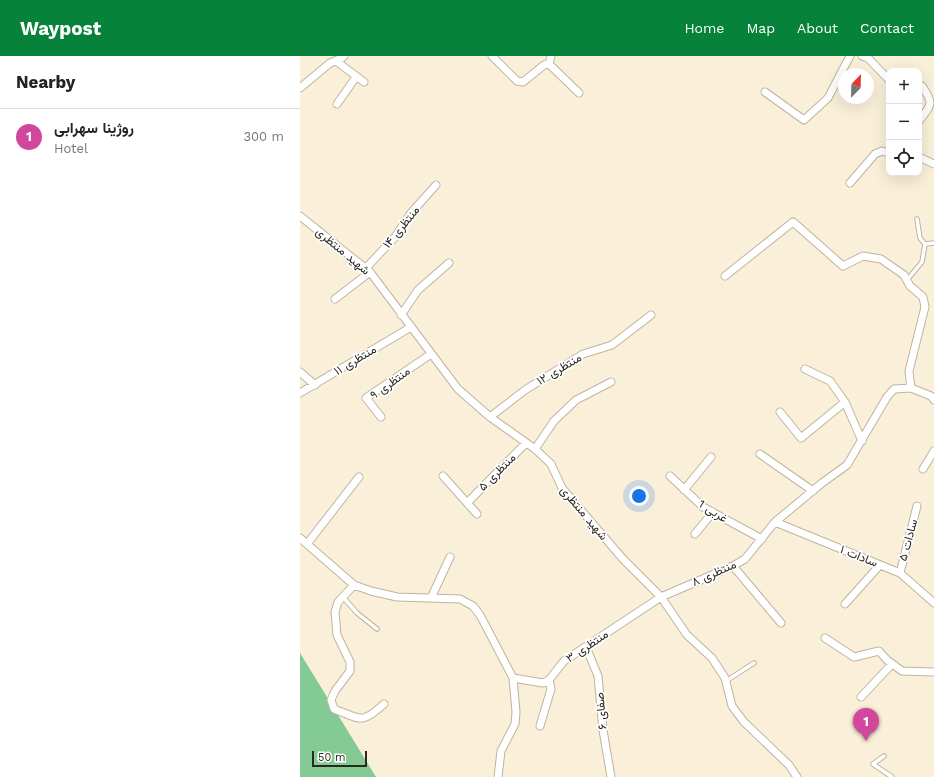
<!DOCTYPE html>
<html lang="en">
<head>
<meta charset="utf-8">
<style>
	body { margin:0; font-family:"Work Sans",Vazirmatn,sans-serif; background:#f2f2f2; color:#222 }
	.controls { position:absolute; right:12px; top:12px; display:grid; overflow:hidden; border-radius:8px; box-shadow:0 4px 16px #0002 }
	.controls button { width:36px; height:36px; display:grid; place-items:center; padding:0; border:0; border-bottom:1px solid #e0e0e0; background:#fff; color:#222; font:20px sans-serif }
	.compass { position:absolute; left:538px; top:12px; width:36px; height:36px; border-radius:50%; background:#fff; box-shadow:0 4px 16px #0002; rotate:23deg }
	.scale { position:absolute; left:12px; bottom:10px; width:55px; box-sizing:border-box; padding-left:4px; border:2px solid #2c2820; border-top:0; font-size:11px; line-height:14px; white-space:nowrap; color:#2c2820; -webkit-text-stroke:3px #fff; paint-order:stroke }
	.you { position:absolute; left:339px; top:440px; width:14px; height:14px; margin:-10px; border:3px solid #fff; border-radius:50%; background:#1a73e8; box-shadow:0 0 0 6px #1a73e833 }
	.badge { display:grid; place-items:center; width:26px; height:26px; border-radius:50%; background:#06823b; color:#fff; font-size:13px; font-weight:700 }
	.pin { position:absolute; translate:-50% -33px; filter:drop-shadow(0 1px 2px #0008) }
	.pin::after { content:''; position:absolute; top:21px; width:14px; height:12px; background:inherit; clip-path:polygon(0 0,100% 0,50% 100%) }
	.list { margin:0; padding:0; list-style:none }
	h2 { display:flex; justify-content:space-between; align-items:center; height:52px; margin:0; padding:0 16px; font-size:17px }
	h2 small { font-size:13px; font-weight:400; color:#767676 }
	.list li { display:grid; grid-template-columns:26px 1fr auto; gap:12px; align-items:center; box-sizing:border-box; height:56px; padding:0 16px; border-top:1px solid #e0e0e0 }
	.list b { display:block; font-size:15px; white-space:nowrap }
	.list p { margin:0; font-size:13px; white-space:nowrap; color:#767676 }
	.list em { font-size:13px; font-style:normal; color:#767676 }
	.icon { flex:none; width:22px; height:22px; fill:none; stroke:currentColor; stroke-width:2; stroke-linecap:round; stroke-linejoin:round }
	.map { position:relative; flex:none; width:634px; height:721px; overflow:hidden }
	header { display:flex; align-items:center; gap:24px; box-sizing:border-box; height:56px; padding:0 20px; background:#06823b; color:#fff }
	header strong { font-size:19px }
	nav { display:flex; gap:22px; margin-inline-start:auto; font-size:14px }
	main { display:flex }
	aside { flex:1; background:#fff }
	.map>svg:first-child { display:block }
</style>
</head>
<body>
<header>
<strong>Waypost</strong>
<nav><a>Home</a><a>Map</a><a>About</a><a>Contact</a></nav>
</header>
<main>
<aside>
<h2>Nearby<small></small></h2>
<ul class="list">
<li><span class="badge" style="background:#d1479c">1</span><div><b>روژینا سهرابی</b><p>Hotel</p></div><em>300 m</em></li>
</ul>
</aside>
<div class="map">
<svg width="634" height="721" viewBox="0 0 634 721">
	<rect width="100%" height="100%" fill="#faefd9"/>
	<path fill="#84ca95" d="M0,597L76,721H0Z"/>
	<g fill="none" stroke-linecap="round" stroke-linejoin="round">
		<g stroke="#bfb49f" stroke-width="5.5">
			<path id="service" d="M617,163L620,182L625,188
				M607,224L622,206L625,188L634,187
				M43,541L57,557L77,573
				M426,625L454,607
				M584,700L573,708L592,721"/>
		</g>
		<g stroke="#bfb49f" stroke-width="9">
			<path id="minor" d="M192,0L217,25L223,26L244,9L249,8L279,37
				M562,0L568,2L589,24
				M36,5L64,26
				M249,8L251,0
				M619,29L622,30C634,48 632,48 619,65
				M0,32L30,7L42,2L44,0
				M465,36L504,64L528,42L550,0
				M37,48L56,21
				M619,101L634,108
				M550,127L575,98L582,95L589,97
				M0,160L70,216L158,333L190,361L235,393L251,408L262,432L323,503L361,541L387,579L412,602L425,622L432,650L444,666L489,709L497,721
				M66,212L95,181L111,157L136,129
				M425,220L493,166L543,210L563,200L581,203L604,219L610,230L623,241L625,251L609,315L611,332
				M35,243L70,216
				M101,259L118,234L149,207
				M505,313L530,325L545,346L562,385
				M0,316L15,329
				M0,337L111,271
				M480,356L501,382L545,346
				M81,361L66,342L131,298
				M190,361L225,334L283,298L312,289L351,259
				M235,393L254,365L276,344L311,326
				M460,398L513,435
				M623,413L634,395
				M143,420L177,458
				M370,420L403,451L462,483
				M384,434L411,401
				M168,446L226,387
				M475,466L600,517L634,547
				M395,478L413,456
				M0,482L54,529L71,535L97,541L160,543L173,550L180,559L213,622L216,656L215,668L201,695L198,721
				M7,488L59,421
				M433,510L481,567
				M600,517L617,450
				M54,529L38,546L35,556L37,579L50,606V615L35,635L31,644L34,653C61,663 61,669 84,648
				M131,542L150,501
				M545,548L580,509
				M525,582L554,601L579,595L587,604L602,615L634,616
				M286,591L298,620L303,674L311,721
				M213,622L243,627L249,624L264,605L361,541L433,510L445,503L475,466L522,427L547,409L587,341L594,333L611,332L631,340L634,344
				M561,641L592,608
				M240,670L251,633L249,624"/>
		</g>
		<use href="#service" stroke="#fff" stroke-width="3.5"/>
		<use href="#minor" stroke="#fff" stroke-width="7"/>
	</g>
	<g text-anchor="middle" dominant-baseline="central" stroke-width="3.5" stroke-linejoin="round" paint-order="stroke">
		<g font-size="12" fill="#2c2820" stroke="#fff">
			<text transform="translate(101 171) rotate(-51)">منتظری ۱۴</text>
			<text transform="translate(43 195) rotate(40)">شهید منتظری</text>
			<text transform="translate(55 304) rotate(-31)">منتظری ۱۱</text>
			<text transform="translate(259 313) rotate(-31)">منتظری ۱۲</text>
			<text transform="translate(90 327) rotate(-36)">منتظری ۹</text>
			<text transform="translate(197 416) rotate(-45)">منتظری ۵</text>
			<text transform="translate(413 455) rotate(32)">غربی 1</text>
			<text transform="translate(284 457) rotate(50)">شهید منتظری</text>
			<text transform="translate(608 484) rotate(-75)">سادات ۵</text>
			<text transform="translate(559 500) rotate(22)">سادات ۱</text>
			<text transform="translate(414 517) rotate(-24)">منتظری ۸</text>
			<text transform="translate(287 590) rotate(-34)">منتظری ۳</text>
			<text transform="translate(301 655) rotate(-95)">صفای ۶</text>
		</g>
	</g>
</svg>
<div class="controls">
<button>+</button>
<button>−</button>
<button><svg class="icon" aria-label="locate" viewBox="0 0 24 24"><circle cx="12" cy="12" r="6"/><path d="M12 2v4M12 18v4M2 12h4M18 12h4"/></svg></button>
</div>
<svg class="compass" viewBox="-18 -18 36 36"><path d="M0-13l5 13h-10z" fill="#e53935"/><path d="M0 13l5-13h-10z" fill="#767676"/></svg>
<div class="scale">50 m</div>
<div class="you"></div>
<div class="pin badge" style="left:566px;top:685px;background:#d1479c">1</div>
</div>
</main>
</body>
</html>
